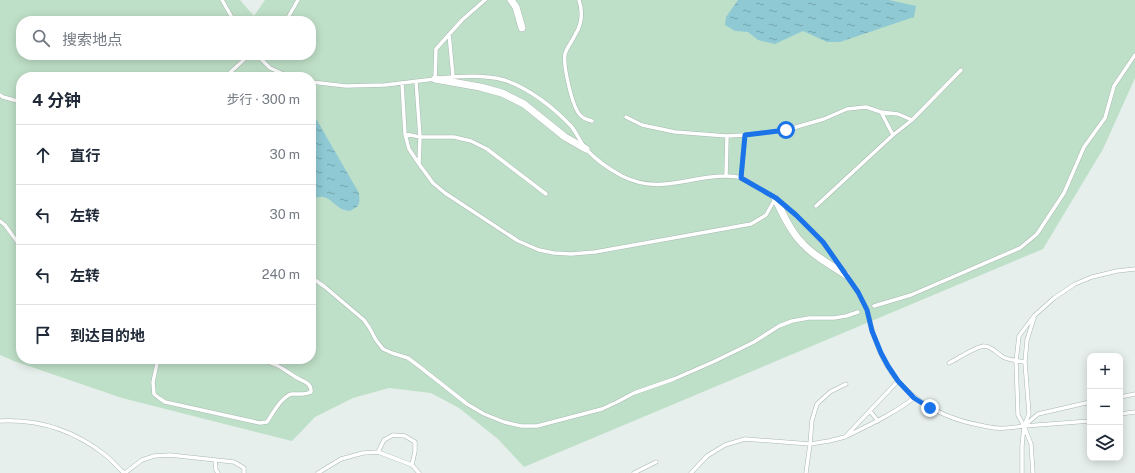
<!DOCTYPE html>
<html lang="zh">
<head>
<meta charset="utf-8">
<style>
	body { margin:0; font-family:"Public Sans","Noto Sans SC",sans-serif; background:#f6f6f7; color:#1f2937 }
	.controls { position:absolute; right:12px; bottom:12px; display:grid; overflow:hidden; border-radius:8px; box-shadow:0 2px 10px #0003 }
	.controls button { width:36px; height:36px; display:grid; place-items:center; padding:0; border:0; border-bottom:1px solid #e0e1e3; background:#fff; color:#1f2937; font:20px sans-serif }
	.stop { position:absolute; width:12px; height:12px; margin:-9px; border:3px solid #1a73e8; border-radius:50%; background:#fff }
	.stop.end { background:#1a73e8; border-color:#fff; box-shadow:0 1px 4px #0008 }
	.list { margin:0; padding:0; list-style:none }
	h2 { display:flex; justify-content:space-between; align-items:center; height:52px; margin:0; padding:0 16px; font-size:17px }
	h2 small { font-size:13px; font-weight:400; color:#747a83 }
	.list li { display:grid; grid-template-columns:26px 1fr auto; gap:12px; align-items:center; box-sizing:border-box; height:60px; padding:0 16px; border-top:1px solid #e0e1e3 }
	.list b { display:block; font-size:15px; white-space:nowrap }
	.list em { font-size:13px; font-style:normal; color:#747a83 }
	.icon { flex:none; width:22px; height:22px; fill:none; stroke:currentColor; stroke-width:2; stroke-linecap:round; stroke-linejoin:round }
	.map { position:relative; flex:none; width:1135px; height:473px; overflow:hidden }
	.search { position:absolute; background:#fff; box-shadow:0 2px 10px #0003; left:16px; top:16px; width:300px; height:44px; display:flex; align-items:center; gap:10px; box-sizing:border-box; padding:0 14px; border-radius:16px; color:#747a83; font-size:15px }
	.panel { position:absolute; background:#fff; box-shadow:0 2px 10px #0003; left:16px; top:72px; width:300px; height:292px; border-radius:16px }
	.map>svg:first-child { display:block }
</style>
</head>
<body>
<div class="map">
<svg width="1135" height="473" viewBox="0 0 1135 473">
	<defs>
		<pattern id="water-ripples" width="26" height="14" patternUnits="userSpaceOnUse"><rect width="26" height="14" fill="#8ec9d4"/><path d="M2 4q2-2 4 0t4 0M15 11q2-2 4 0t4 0" fill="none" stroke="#74a5ad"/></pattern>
	</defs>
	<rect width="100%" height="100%" fill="#e6efeb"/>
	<path fill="#bfe0c8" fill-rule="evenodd" d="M0,0H240L254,16L265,0H1135V78L1103,149L1043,249L524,467L498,439L459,408L431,393L389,388L353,398L315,417L292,441L122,398L14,361L0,355ZM21,21H311V55H21ZM21,77H311V359H21Z"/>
	<path fill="url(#water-ripples)" d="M738,0H889L916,6L914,17L840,42H827L803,31L775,44L758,40L748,32L735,31L725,25L726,17Z
		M311,110L359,193C360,204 360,206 350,211C346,210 343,210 340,208C329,200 325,192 311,200Z"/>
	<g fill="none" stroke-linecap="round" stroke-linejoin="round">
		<g stroke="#a8b8b2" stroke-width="4.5">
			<path id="lane" d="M222,0L234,21
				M579,0C583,12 582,24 575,35C572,42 567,47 565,54C563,65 572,108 581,116C583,118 588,120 592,121
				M286,21L298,0
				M449,34L453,76
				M257,55L270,68L290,77
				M225,77L247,57
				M441,78C461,76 486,75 504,80C529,88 554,108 571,126C577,133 580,142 586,149C596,160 609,169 622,176C654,192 678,181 711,177C720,176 732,175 741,178C747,180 753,185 759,188C783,203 805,221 823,243C830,252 836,261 843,270
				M435,79L436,49L462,20L485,0
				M311,82L346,86L385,85L435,79
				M402,83L405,134L409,149L419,164L420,137L416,81
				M0,95L3,97L21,102
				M626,117L642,125L675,132L727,136L745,135L786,130L824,119L847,109L866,107L881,112
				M405,134L420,137H454L471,141L487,149L546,194
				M893,135L881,112L898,114L912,120
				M419,164L433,183L445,193L518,241L539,250L554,253L571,254L595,252L751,224L766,215L775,199
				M726,176L727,136
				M741,178L745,135
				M816,206L893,135L912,120L961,70
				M0,221L5,225L21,247
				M846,275C854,286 861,297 867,309C869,315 870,323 872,329C874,337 877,345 880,352C898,393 936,417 979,425C985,426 991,428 997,428C1006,429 1015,427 1024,426
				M311,277L325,287L364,320L369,327L376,340L383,349L392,353L408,358L420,367L467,404L484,414L504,422L521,426H537L602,409L617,402L634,393L674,379L713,362L754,342L779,326L792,321L809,318H834L846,316L858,312
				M874,306L911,295L1020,248L1037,234L1064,193L1084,147L1105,118L1114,86L1135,55
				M158,359L153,382L154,394L159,398L165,402L260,423L267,422C273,413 282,396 292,394C299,394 305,395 311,392C312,382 301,381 294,376C289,373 284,369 278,366C272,363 266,361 260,359
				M949,363C957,359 975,347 984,346C992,346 996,353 1003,357C1009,360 1018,361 1025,362
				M898,381L845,437C869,425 893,414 914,398
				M1120,397L1135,394
				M1090,402L1038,414L1024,426L1090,421
				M870,411L878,421
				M1120,414L1135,412
				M0,421C39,419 73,430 104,454C111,459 117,467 124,473
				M378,452L384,440L393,435L405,436L415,442V451L412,465
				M215,460L216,470L218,473
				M125,473L142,460L154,456L170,455L234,462L244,468V473
				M318,473L341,459L363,453L378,452L412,465L419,473
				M634,473L656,462
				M691,473L707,456L725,445L745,439L810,444L829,441L845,437
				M806,473L810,444L812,420L817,404L830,392L846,384
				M1022,473V446L1024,426L1029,414L1025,362L1027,340L1034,318
				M1033,473L1031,444L1024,426L1018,415L1016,361L1019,336L1034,316L1054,298L1075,284L1092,277L1117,271L1135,269"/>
		</g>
		<g stroke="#a8b8b2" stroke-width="8">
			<path id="street" d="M511,0L516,7L522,28
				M435,79L480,87L502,93L524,104L565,137L586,149
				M775,198C783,214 790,231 803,244C815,257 831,265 846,275"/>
		</g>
		<use href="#lane" stroke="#fff" stroke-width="3.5"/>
		<use href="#street" stroke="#fff" stroke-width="7"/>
	</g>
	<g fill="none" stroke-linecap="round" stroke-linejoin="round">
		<path stroke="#1a73e8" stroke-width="5" d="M786,130L745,135L741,178L776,198L796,215L823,242L858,292L867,310L872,331L881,353L888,366L898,381L914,398L930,408"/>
	</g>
</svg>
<div class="controls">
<button>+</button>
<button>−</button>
<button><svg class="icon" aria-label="layers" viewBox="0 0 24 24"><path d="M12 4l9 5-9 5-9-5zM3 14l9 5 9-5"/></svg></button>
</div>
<div class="stop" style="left:786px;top:130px"></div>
<div class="stop end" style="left:930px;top:408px"></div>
<div class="search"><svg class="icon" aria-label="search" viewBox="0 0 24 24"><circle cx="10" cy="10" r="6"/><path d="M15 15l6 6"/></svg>搜索地点</div>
<section class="panel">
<h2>4 分钟<small>步行 · 300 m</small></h2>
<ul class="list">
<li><svg class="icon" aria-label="ahead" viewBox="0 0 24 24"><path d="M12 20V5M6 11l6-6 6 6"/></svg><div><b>直行</b></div><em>30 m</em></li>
<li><svg class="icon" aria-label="left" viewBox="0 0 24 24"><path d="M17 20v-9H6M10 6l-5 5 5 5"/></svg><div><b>左转</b></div><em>30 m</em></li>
<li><svg class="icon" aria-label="left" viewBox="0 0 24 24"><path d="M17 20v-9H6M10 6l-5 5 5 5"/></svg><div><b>左转</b></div><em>240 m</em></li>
<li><svg class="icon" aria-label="arrive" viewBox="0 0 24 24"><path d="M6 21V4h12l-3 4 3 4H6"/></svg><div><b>到达目的地</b></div></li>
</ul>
</section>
</div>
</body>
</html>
